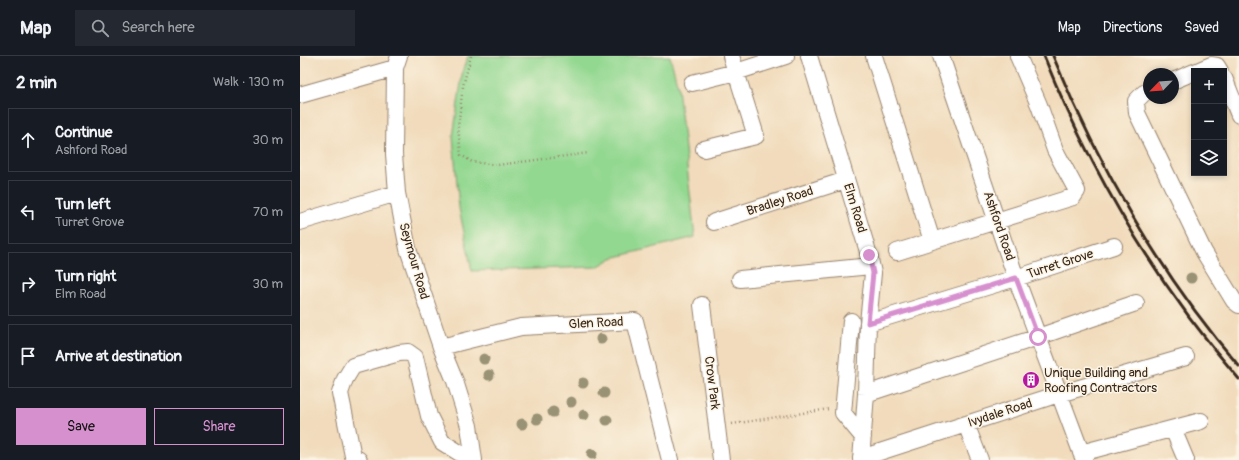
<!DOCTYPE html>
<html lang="en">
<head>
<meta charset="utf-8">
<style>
	body { margin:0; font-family:Pangolin,sans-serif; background:#242831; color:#f1f3f6 }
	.controls { position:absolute; right:12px; top:12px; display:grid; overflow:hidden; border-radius:0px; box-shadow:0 2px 6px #0003 }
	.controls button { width:36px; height:36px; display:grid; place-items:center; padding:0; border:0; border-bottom:1px solid #363941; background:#171b24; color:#f1f3f6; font:20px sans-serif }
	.compass { position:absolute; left:843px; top:12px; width:36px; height:36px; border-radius:50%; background:#171b24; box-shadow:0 2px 6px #0003; rotate:245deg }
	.stop { position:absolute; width:12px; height:12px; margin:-9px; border:3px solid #d690ce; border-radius:50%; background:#fff }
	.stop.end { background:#d690ce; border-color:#fff; box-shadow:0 1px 4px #0008 }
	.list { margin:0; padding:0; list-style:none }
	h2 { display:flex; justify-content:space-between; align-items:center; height:52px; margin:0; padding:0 16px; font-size:17px }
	h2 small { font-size:13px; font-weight:400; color:#9ea1a6 }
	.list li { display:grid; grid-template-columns:26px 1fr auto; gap:12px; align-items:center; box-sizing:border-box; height:64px; margin:0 8px 8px; padding:0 8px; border:1px solid #363941; border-radius:0px }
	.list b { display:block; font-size:15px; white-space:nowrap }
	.list p { margin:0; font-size:13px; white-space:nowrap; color:#9ea1a6 }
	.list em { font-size:13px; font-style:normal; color:#9ea1a6 }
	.actions { display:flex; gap:8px; padding:12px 16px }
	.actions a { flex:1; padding:9px 0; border:1px solid #d690ce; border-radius:0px; text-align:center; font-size:14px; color:#d690ce }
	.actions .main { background:#d690ce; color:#111 }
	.icon { flex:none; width:22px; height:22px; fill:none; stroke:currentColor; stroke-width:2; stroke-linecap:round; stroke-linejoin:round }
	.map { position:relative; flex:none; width:939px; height:404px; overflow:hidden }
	header { display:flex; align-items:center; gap:24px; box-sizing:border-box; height:56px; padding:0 20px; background:#171b24; border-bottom:1px solid #363941 }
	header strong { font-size:19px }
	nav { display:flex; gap:22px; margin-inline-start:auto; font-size:14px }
	.search { width:280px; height:36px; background:#242831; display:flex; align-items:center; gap:10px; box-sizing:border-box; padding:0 14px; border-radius:0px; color:#9ea1a6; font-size:15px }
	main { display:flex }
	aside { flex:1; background:#171b24 }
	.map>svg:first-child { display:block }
</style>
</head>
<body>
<header>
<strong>Map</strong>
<div class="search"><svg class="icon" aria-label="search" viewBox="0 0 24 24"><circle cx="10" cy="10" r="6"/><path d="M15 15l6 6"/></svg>Search here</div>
<nav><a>Map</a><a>Directions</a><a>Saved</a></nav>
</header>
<main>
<aside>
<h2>2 min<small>Walk · 130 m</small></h2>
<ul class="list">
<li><svg class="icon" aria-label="ahead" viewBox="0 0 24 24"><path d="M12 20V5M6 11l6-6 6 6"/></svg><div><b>Continue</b><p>Ashford Road</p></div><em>30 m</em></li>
<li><svg class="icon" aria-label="left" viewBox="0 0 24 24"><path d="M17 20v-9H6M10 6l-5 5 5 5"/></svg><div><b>Turn left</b><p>Turret Grove</p></div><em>70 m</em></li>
<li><svg class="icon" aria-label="right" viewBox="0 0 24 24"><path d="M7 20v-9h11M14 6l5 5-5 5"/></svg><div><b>Turn right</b><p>Elm Road</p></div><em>30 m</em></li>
<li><svg class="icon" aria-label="arrive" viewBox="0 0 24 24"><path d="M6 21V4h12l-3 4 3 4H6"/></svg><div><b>Arrive at destination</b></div></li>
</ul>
<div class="actions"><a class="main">Save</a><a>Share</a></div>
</aside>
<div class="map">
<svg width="939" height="404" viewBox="0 0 939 404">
	<rect width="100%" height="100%" fill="#fcf5e5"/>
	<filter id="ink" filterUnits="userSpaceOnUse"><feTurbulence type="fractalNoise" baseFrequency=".025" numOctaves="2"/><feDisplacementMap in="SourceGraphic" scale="8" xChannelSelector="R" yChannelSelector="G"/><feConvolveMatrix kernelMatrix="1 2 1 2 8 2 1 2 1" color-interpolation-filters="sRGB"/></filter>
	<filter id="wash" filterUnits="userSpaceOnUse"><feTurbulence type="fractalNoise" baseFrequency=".012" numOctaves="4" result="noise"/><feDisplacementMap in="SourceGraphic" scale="16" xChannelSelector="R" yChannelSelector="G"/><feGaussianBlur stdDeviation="0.9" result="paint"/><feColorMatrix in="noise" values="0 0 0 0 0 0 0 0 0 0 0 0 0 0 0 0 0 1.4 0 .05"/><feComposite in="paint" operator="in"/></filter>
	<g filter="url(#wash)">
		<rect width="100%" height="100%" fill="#f1dbbc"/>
		<path fill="#93d891" stroke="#678158" d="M168,0H370L378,31L395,181L312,202L297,211L172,215L159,152L153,81L163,13Z"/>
	</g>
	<g filter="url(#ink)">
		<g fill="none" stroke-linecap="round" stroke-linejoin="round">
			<g stroke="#96826d" stroke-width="18">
				<path id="minor" d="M99,0L95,12L94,98L97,137L108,193L141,291L155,325L169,370L174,404
					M509,0L569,199L573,217L568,267L566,338L561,404
					M574,0L632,185
					M641,0L716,222L784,404
					M897,15L911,9L917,10L920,15
					M924,22L939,59
					M873,25L894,16
					M392,27L436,16L486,0
					M849,35L844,37L836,45L837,57L904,196L934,245L939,249
					M0,39L95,12
					M404,93L456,80L431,0
					M0,166L97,137
					M414,166L546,124
					M597,196L773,141L777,135L755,94L739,49L718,0
					M440,223L571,210
					M402,249L421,404
					M551,265L543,357L563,381
					M568,267L716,222L814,190
					M141,291L221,271L335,265L370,404
					M566,338L738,281L836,247
					M666,368L680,404
					M873,373L886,404
					M781,397L901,365
					M561,402L759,338L886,301
					M59,404L53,400L40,337L45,323L53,310L99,297L108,296L115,301L129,360L142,386L171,404"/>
			</g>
			<path stroke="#96826d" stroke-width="2.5" stroke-dasharray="1 3" stroke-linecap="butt" d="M171,0L163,30L158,71L161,99L172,106L198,109L289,97
				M432,368L529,353"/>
			<use href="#minor" stroke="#fff" stroke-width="16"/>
			<path stroke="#3b2a1e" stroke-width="3" d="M744,0C791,116 857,228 939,323
				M753,0C798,109 862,221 939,310"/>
		</g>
		<g fill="#999275">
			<circle cx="891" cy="222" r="5.5"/>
			<circle cx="301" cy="283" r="5.5"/>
			<circle cx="184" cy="303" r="5.5"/>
			<circle cx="189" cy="319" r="5.5"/>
			<circle cx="283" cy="327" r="5.5"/>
			<circle cx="304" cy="337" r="5.5"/>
			<circle cx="271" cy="346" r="5.5"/>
			<circle cx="253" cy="356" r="5.5"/>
			<circle cx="284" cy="359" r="5.5"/>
			<circle cx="237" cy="363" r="5.5"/>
			<circle cx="307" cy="364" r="5.5"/>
			<circle cx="222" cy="368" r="5.5"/>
			<circle cx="292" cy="398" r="5.5"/>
		</g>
	</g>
	<g fill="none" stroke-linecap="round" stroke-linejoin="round" filter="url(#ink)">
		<path stroke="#d690ce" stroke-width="5" d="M569,199L573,217L568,267L716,222L738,281"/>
	</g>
	<defs>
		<g id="building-disc" transform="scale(0.9)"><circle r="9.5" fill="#b5179e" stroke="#fcf5e5"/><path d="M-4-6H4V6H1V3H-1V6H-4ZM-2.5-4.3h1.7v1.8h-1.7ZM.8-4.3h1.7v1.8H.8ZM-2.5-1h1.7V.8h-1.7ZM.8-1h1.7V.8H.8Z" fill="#fff"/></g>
	</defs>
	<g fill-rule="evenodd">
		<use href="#building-disc" x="731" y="324"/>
	</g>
	<g text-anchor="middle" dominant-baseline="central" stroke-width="3" stroke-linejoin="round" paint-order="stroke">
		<g font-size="13" fill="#3b2a1e" stroke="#fcf5e5">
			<text transform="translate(480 145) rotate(-18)">Bradley Road</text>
			<text transform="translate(555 152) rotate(73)">Elm Road</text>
			<text transform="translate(699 170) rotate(71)">Ashford Road</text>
			<text transform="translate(114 205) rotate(74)">Seymour Road</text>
			<text transform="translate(760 208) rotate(-18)">Turret Grove</text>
			<text transform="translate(296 267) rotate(-3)">Glen Road</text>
			<text transform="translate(412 327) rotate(83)">Crow Park</text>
			<text transform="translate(700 357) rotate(-18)">Ivydale Road</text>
		</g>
		<g font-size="13" fill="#3b2a1e" stroke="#fcf5e5" text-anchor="start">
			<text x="744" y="317">Unique Building and<tspan x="744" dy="15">Roofing Contractors</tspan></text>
		</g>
	</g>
</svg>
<div class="controls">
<button>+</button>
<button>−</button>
<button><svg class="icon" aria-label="layers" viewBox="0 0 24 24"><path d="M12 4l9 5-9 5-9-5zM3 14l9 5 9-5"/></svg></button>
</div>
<svg class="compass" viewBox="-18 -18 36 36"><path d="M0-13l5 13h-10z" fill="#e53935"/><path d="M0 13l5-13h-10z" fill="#9ea1a6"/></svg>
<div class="stop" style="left:738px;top:281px"></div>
<div class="stop end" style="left:569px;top:199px"></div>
</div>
</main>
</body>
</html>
